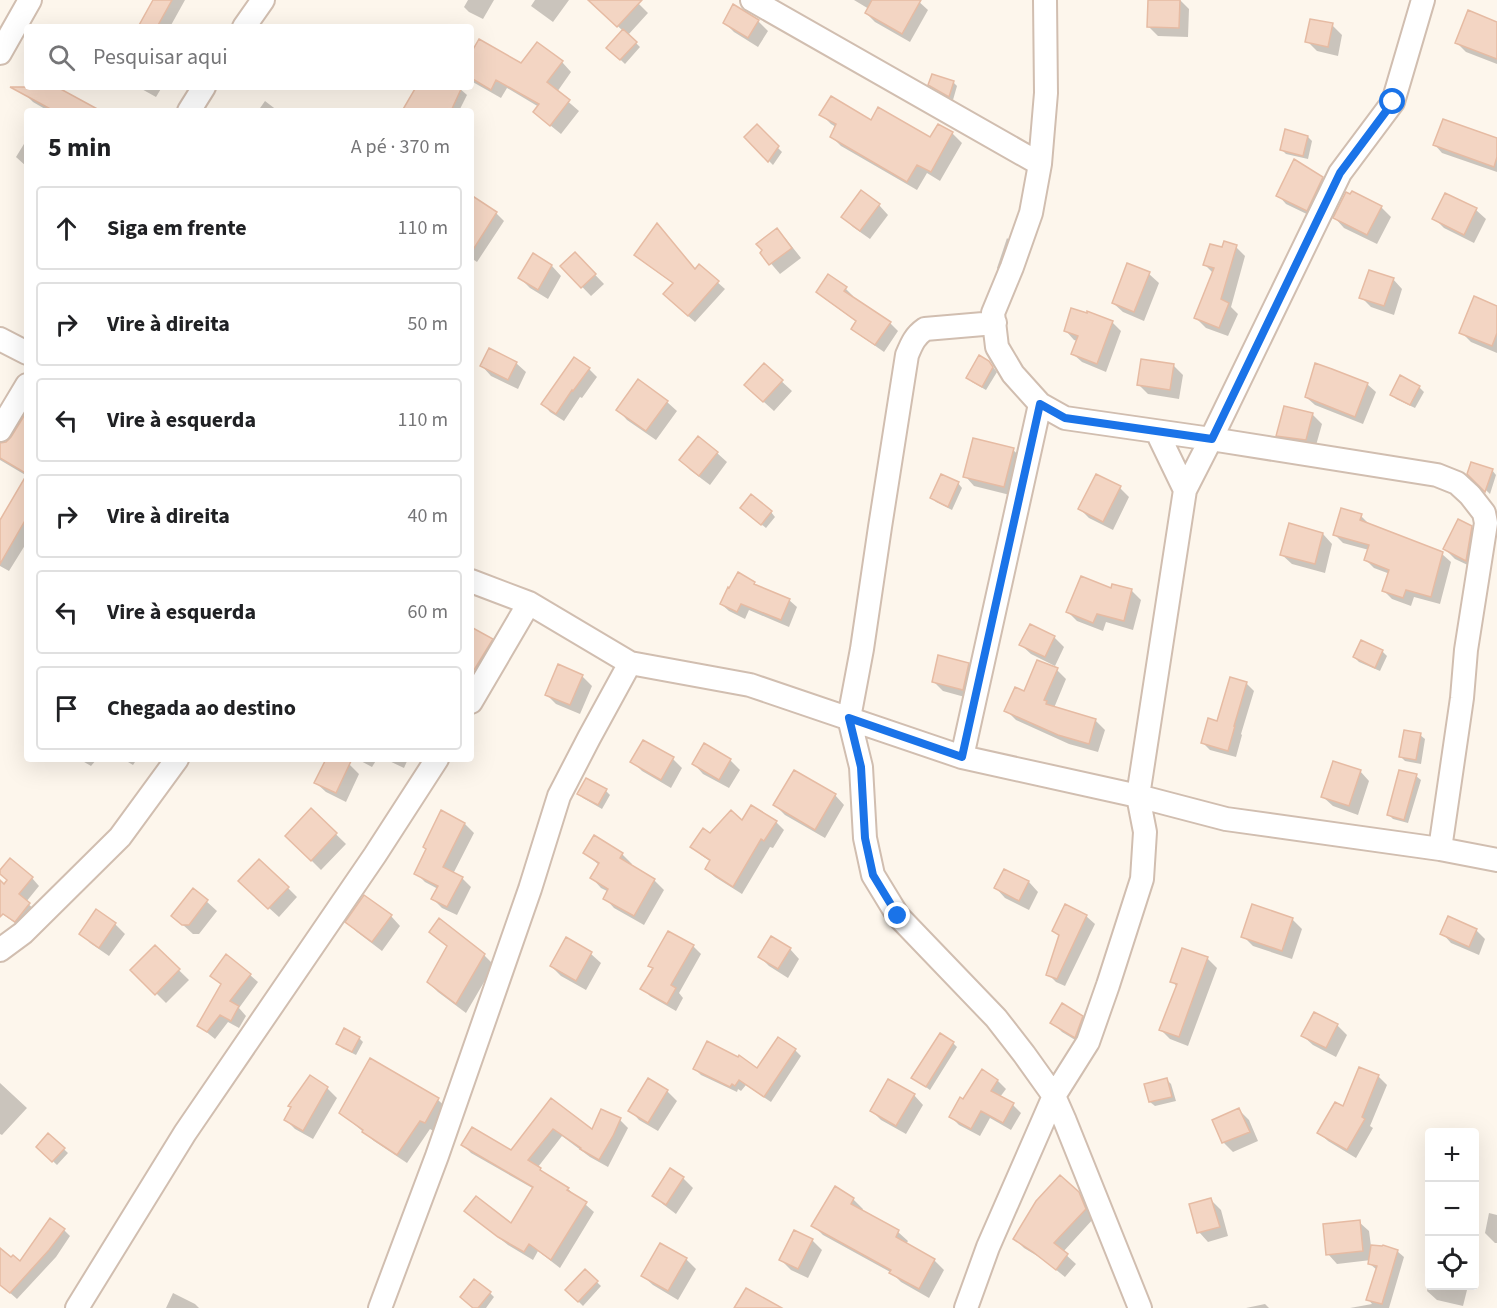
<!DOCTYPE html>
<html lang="pt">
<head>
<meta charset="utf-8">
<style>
	body { margin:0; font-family:"Source Sans 3",sans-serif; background:#f2f2f2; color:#202124 }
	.controls { position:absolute; right:18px; bottom:18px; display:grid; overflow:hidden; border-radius:6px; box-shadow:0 6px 24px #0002 }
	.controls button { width:54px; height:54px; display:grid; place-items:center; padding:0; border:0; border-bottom:2px solid #e0e0e0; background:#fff; color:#202124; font:30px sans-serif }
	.stop { position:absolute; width:18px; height:18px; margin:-14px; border:4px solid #1a73e8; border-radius:50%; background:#fff }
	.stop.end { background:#1a73e8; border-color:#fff; box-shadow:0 2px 6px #0008 }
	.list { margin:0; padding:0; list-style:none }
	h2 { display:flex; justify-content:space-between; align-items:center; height:78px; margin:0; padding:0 24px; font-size:26px }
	h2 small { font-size:20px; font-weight:400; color:#757577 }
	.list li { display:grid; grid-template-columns:39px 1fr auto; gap:18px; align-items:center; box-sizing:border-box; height:84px; margin:0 12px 12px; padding:0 12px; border:2px solid #e0e0e0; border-radius:6px }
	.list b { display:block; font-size:22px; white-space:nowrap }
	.list em { font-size:20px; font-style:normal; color:#757577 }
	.icon { flex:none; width:33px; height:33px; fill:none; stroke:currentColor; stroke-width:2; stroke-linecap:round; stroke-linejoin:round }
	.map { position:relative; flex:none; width:1497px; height:1308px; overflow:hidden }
	.search { position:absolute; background:#fff; box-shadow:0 6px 24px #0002; left:24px; top:24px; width:450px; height:66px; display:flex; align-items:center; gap:15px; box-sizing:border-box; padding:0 21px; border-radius:6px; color:#757577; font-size:22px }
	.panel { position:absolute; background:#fff; box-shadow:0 6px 24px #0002; left:24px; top:108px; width:450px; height:654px; border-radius:6px }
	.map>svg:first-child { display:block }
</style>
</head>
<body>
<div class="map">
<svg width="1497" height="1308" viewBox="0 0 1497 1308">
	<rect width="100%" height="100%" fill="#fdf6ec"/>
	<path fill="#0003" d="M155,0H185L170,27H140Z
		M468,0H494L483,19L469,12L464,7Z
		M535,0H569L553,22L531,6Z
		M590,0H635L648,13L628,35L640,47L625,64L608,48L623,31Z
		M854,0H917L928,10L910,42L875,22L866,13L869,9Z
		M1149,0H1180L1189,9L1188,37L1158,36L1148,26Z
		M758,21L768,31L758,47L734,32L725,23Z
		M1497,23V64L1466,52L1457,43Z
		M1332,25L1342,35L1338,56L1317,51L1307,41Z
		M471,56L521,65L562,62L571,72L557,92L579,111L561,134L545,121L539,107L507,88L501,98L471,81Z
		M953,82L957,86L953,100L935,89L930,85Z
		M28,87H54L97,111H44L45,109L33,102L25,94Z
		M138,87H162L156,97Z
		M418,87H458L467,95L459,111H404Z
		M265,101L278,111H258Z
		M821,114L872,122L931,139L938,126L952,133L962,143L940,181L927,173L917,190L841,146L831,136L836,127L831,124Z
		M757,127L782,152L773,165L746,138Z
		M1308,137L1312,141L1308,159L1286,154L1281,149Z
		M27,139V167L16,157Z
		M1497,139V172L1442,153L1435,145Z
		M1322,178L1331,187L1315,218L1286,204L1278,195Z
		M1446,195L1476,210L1486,219L1474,243L1444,228L1434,218Z
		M1351,197L1381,207L1391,217L1377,244L1344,228L1335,218Z
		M474,198L496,213L504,221L477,262L471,258V203Z
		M879,205L888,215L870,239L853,227L843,217Z
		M777,230L786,239L801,258L780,274L762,253Z
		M1007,238L1017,248L1006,278L997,268Z
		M1236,247L1245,256L1231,307L1238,314L1228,336L1206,328L1196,318L1213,273L1205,265L1222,249Z
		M575,254L604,284L591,296L562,266Z
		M533,255L552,266L561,276L548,299L530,288L520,278Z
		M635,255L695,271L699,266L725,289L695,322L671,301L674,284L642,261Z
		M1149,274L1159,283L1144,321L1123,312L1113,303Z
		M1393,279L1402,289L1394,315L1371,307L1361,297Z
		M846,289L853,296L852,298L890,323L898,331L884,352L861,336L853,329L857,322L825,299L817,292Z
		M1497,308V353L1471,342L1461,332Z
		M1112,322L1121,331L1106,372L1082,362L1073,354L1078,341L1074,340L1066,331Z
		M989,362L997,372L986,390L972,382L968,377Z
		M516,363L526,372L518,389L491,376L482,366Z
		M764,365L792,391L774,411L756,395Z
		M1173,365L1183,375L1179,399L1148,394L1139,385Z
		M589,369L597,377L582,398L580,397L564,421L550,412L543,404Z
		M1367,384L1376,392L1363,424L1315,405L1306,397Z
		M1419,387L1424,392L1415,408L1396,399L1392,394Z
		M667,402L677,411L656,440L627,420L618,410Z
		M1312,414L1322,424L1315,449L1288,445L1278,435Z
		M27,419V476L0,460V444L7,443Z
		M1013,450L1023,459L1014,496L974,486L965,476Z
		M717,453L727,462L710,485L690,470L681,460Z
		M1492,470L1496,475L1490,494L1469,474Z
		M27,477V542L9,571L0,566V523Z
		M958,483L962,488L952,510L936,502L932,498Z
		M1120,488L1129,497L1113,530L1089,518L1080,509Z
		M746,512H771L775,517L766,528Z
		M1361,516L1369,524L1442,554L1451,562L1440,604L1414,597L1411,606L1392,599L1384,591L1390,574L1374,568L1365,559L1369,550L1343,543L1335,535Z
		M1471,527L1481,537L1476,569L1455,559L1445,549Z
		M1323,534L1332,544L1325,573L1292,564L1282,555Z
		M754,583L758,587L789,600L797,607L789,627L749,610L745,619L729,611L721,604Z
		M1113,586L1132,591L1141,600L1133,630L1106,622L1103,631L1077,621L1068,612L1112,590Z
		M471,628L492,640L501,649L487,674L471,665Z
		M1054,637L1064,647L1055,666L1031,654L1021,645Z
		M1382,651L1387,656L1380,671L1359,662L1354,657Z
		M968,664L978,674L972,699L943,691L934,682Z
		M1057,670L1066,679L1054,708L1095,720L1105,730L1098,752L1069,744L1016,720L1006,710Z
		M582,676L592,686L580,714L556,704L547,695Z
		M1246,683L1254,691L1241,734L1242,735L1236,757L1210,750L1203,743Z
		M1420,735L1425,739L1421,764L1405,761L1401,757Z
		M705,745L730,760L740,770L729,788L703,774L694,764Z
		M79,759H97L91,766Z
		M123,759H137L133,765Z
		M327,759H338L349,764L359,774L346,802L326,792L316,783Z
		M357,759H377L372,767Z
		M385,759H408L404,768Z
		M673,759L682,768L671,788L642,771L632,761Z
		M1360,771L1369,781L1358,815L1333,806L1323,797Z
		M1416,776L1421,780L1408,823L1393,819L1388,814Z
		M587,780L606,791L610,795L602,809L583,798L579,794Z
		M835,795L844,805L825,838L785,815L775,805Z
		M311,810L346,844L321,870L287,836Z
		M442,812L465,824L474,833L453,874L462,878L471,887L457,915L442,908L433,899L438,889L425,882L416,873Z
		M742,822H776L784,830L773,848L770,847L742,894L715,877L706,869L711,862L701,855L692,847L710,835Z
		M585,853L622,854L632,864L630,866L654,880L664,890L644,925L614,908L605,898L609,892L601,888L592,878L599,865Z
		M1005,871L1029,882L1038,892L1029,910L1005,898L996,888Z
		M32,878L39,886L26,902L37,912L23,929L0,912V892Z
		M288,888L297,897L279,917L250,891Z
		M194,890L217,911L199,934H193L173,916Z
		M96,911L115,924L125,934L109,956L90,943L81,933Z
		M391,916L400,926L382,951L357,932L347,922Z
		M1086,916L1095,924L1065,986L1056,982L1048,974L1060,937L1053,931Z
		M1292,919L1302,929L1292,959L1253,946L1243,936Z
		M1476,930L1485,939L1479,955L1451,943L1442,933Z
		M431,932L484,955L494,965L466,1013L438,992L428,982L448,947Z
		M567,939L591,954L601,963L586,990L561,976L551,966Z
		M693,946L701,954L679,993L683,998L676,1011L650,996L642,988L654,969L650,965Z
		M155,947L189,980L166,1003L133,970Z
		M790,949L799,959L788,978L769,966L760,957Z
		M1207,958L1217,968L1188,1046L1170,1039L1160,1029L1177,987L1172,981Z
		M250,975L258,982L239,1008L246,1016L239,1028L228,1022L215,1039L199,1026L222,985L212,976Z
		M1082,1017L1092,1027L1085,1046L1062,1032L1052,1022Z
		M1337,1025L1347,1035L1336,1057L1313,1045L1303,1036Z
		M359,1038L363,1042L356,1055L342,1048L338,1043Z
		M778,1039L795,1050L801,1056L771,1102L746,1085L741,1091L738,1089L737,1092L701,1075L694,1068L758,1070Z
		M953,1043L957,1047L930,1090L913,1078Z
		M370,1060L438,1100L448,1109L435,1132L430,1129L407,1163L374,1141L341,1113Z
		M1360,1069L1379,1077L1387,1085L1370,1126L1373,1128L1356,1158L1328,1141L1319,1133L1344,1108Z
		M983,1071L998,1081L1006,1089L1000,1097L1013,1105L1021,1113L1011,1130L990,1118L980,1136L959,1125L951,1117L963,1101Z
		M1167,1080L1171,1084L1176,1101L1155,1106L1150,1102Z
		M0,1083L27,1108L2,1135L0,1134Z
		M327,1088L337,1098L313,1139L295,1129L285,1119Z
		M667,1091L677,1101L658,1131L639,1120L630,1110Z
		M914,1095L923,1105L906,1134L881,1120L872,1111Z
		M551,1100L592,1131L620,1120L628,1128L608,1167L590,1157L562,1136L538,1167L548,1177L568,1189L594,1212L560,1268L538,1251L533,1260L508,1245L475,1219L466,1211L512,1225L534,1189L471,1153L463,1145L511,1152Z
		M1239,1110L1249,1120L1258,1141L1233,1152L1224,1143L1214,1121Z
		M49,1135L68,1153L57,1165L38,1147Z
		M683,1178L693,1188L676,1214L664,1205L654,1196Z
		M835,1188L853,1199L863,1209L862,1211L898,1232L908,1241L906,1244L934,1260L944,1270L929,1298L901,1282L892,1273L823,1235L813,1225Z
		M1078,1193L1088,1203L1094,1218L1063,1252L1076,1264L1065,1277L1044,1260L1024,1248L1015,1239Z
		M1211,1200L1221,1210L1228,1236L1208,1242L1199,1232Z
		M1489,1213L1497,1215V1243H1495L1485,1233Z
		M1359,1222L1369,1231L1371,1246L1397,1251L1404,1257L1389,1308H1350L1372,1304L1368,1299L1377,1270L1370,1264L1371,1260L1337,1264L1328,1254Z
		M64,1230L70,1236L56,1257L17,1299L0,1284V1250L20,1263Z
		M812,1240L822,1250L808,1278L791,1270L781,1260Z
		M686,1259L696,1269L678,1300L653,1285L643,1276Z
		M585,1271L601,1286L583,1306L567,1290Z
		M1430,1281V1286H1468L1463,1306L1437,1300L1427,1291Z
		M173,1293L195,1304L199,1308H166Z
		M490,1293L494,1297L486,1308H474Z
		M1265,1304L1269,1308H1246Z"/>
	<path fill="#f3d5c3" stroke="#e6bba3" stroke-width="1.5" d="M153,0H172L157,27H138Z
		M588,0H642L617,27Z
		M872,0H921L902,34L865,13Z
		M1148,0H1180L1179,28L1147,27Z
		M733,4L759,20L748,38L723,23Z
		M1468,10L1497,22V59L1455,43Z
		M1310,19L1333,23L1328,47L1305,42Z
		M623,29L637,42L620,60L606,48Z
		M479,39L521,63L537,42L563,61L547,82L570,100L550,126L533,112L539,104L496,80L491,90L471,78V53Z
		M932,74L954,81L949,97L928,85Z
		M10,87H57L101,111H54Z
		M416,87H462L451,111H402Z
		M831,96L871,120L878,107L930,137L938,124L953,132L931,172L917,165L907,182L830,137L836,124L819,115Z
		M1443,119L1497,138V157L1494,167L1433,145Z
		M757,124L779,146L768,162L744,137Z
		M1285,129L1308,136L1303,156L1280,150Z
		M1294,159L1323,177L1307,211L1276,196Z
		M861,190L880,204L860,231L841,217Z
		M1352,191L1382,206L1367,235L1333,218L1346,192L1350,194Z
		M1445,193L1477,208L1464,235L1432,219Z
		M471,195L497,212L471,253Z
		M657,223L695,269L699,264L719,281L688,316L663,294L673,283L634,255Z
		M777,228L792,248L769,265L760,253L762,250L756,244Z
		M1224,241L1237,245L1221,299L1229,303L1219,328L1194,318L1214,268L1203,265L1210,244L1222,247Z
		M575,252L596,274L581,288L560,266Z
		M533,253L552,265L538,290L518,278Z
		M1127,263L1150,272L1134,312L1112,303Z
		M1369,270L1394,278L1384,306L1359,298Z
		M828,274L847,287L844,291L891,322L875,345L851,329L856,321L816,292Z
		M1474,296L1497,306V333L1492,346L1459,333Z
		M1071,308L1087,313V311L1113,321L1097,364L1071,354L1078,336L1064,331Z
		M489,348L517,362L508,380L480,366Z
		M979,355L989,361L993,367L982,387L966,378Z
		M574,357L590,368L573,391L572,390L556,414L541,404Z
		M1141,359L1174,364L1170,390L1137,385Z
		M764,363L783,380L763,402L744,385Z
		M1315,363L1332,369L1368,383L1355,417L1305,397Z
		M1400,375L1420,386L1410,405L1390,395Z
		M638,379L668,401L646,431L616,410Z
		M1284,406L1313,413L1306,440L1276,436Z
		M24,416L27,417V474L0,458V443L6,442L11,437Z
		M698,436L718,452L699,476L679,460Z
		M973,438L1014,448L1004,487L963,477Z
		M1471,462L1493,469L1485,492L1467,474Z
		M27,474V517L0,564V520Z
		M941,474L959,482L948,507L930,498Z
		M1096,474L1121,486L1103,522L1078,509Z
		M751,494L772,511L761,525L740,508Z
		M1341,508L1362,514L1360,520L1443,552L1431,597L1406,590L1403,598L1382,591L1389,570L1364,560L1369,545L1333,535Z
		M1458,519L1472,526L1466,561L1443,549Z
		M1289,523L1323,533L1315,564L1280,555Z
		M738,572L755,582L754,584L790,599L781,620L741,604L737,612L720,604L728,587L729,588Z
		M1081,576L1111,588L1112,584L1132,589L1124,621L1097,614L1093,623L1066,612Z
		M1030,624L1055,636L1045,657L1019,645Z
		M471,627L493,639L471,675Z
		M1361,640L1383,650L1375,668L1353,657Z
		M938,655L969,663L963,690L932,682Z
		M1037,660L1058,668L1044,700L1047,701L1046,704L1096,719L1089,744L1058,735L1004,711L1015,687L1024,691Z
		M558,664L583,675L570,705L545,695Z
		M1230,677L1247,682L1234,726H1235L1228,751L1201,743L1208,718L1217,721Z
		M1404,730L1421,733L1416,760L1399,757Z
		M643,740L674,757L661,780L630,762Z
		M704,743L731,759L719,780L692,764Z
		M326,759H352L336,793L314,783Z
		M1333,761L1361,770L1349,806L1321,797Z
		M794,770L836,794L815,830L773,805Z
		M1399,770L1417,774L1404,820L1387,815Z
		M586,778L607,789L598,805L577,794Z
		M751,805L777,821L764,841L761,839L733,887L705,869L710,860L690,847L703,828L710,833L731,810L742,820Z
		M311,808L337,833L311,861L285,836Z
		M441,810L465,823L443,867L463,877L447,907L431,899L438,886L414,874L426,849L423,847Z
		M594,835L623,853L620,858L655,879L634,916L603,899L608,889L590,878L599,863L583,853Z
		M10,858L33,877L19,894L30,903L15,922L3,914L0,917V880L4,884L7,880L0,874V870Z
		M259,859L289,887L268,909L238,881Z
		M1004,869L1029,881L1019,901L994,888Z
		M193,888L208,900L189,925H182L171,916Z
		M364,895L392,915L372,942L345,922Z
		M1065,904L1087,915L1057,979L1046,975L1059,935L1052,931Z
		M1252,904L1293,918L1282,951L1241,937Z
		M96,909L116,923L99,948L79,934Z
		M1448,916L1477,929L1469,947L1440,934Z
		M439,918L485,954L456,1004L427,982L447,946L429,932Z
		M668,931L694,945L671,985L676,988L667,1004L640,989L653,968L648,966Z
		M771,936L791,948L778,969L758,957Z
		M566,937L592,952L576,981L550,966Z
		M155,945L180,969L155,995L130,970Z
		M1182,948L1208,957L1179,1037L1159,1030L1177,984L1170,982Z
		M226,954L251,974L230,1001L239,1006L231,1021L220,1015L207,1032L197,1026L221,984L210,976Z
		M1062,1003L1083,1016L1075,1038L1050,1023Z
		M1314,1012L1338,1024L1326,1048L1301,1036Z
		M344,1028L360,1037L352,1052L336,1044Z
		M940,1033L954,1042L926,1087L911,1078Z
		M778,1037L796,1049L764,1097L739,1080L735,1086L732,1084L730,1087L693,1069L707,1041L738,1057L739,1055L757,1068Z
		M370,1058L439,1098L425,1123L420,1121L397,1155L362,1132L363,1130L339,1113Z
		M1359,1067L1379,1075L1362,1117L1365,1119L1347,1150L1317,1133L1335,1102L1343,1106Z
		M982,1069L998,1080L991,1091L1014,1103L1003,1123L981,1111L971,1129L949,1117L960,1097L963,1099Z
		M310,1075L328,1087L303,1131L284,1120L291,1107L288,1106Z
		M648,1078L668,1090L648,1123L628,1111Z
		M1167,1078L1172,1097L1149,1102L1144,1084Z
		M888,1079L915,1094L896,1126L870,1111Z
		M551,1098L592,1129L601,1109L621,1118L613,1136L599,1160L580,1149L581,1148L553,1129L528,1160L541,1168L540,1170L569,1188L567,1190L587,1202L551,1260L529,1244L524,1252L498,1237L464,1211L476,1196L511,1223L533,1187L461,1145L472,1127L511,1150Z
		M1239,1108L1250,1132L1222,1143L1212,1120Z
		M48,1133L65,1148L52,1162L36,1147Z
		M670,1168L684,1177L666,1205L652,1196Z
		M1060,1175L1079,1192L1086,1209L1054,1243L1068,1254L1056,1270L1033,1252L1013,1239L1036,1201Z
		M835,1186L854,1198L851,1204L899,1230L896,1237L935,1259L919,1289L889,1273L891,1270L811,1226Z
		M1211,1198L1220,1227L1197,1233L1189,1204Z
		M50,1218L65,1229L49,1250L10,1293L0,1285V1248L11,1257L13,1255L20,1261Z
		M1360,1220L1363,1251L1326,1255L1323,1224Z
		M794,1230L813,1239L798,1269L779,1260Z
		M660,1243L687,1258L668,1291L641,1276Z
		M1371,1245L1382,1246L1383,1245L1398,1250L1382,1304L1366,1300L1377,1266L1368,1264Z
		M585,1269L598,1281L578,1302L565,1290Z
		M474,1279L491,1292L478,1308H473L460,1297Z
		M746,1288L782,1308H734Z"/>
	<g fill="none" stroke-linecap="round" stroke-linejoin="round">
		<g stroke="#d1beb0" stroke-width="26">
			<path id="street" d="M752,0L1040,164
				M1045,0L1046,93L1040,164L1031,213L1012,267L993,313L997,347L1013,374L1040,404L1065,418L1211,439L1437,475L1457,483L1470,495L1484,513L1486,523L1466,650L1462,698L1440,849
				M244,27L263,0
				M0,53L30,0
				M189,111L204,87
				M995,323L925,329C915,336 912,343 907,355L880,527L862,649L849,718L861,767L865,838L873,875L898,916L996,1018L1024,1054L1054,1096L1065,1121L1140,1308
				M0,339L27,353
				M0,430L27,385
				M1157,432L1185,490
				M471,581L529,603L630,663L750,685L962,757L1138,796L1226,819L1440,849L1497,860
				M471,702L529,603
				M962,757L1040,404
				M0,950L23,933L120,837L177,759
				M77,1308L185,1133L375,855L437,759
				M380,1308L437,1156L530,889L559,796L589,738L630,663
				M966,1308L988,1247L1054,1096L1088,1042L1108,985L1142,879L1145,832L1138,796L1185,490L1211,439L1340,173L1393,102L1423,0"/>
		</g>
		<use href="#street" stroke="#fff" stroke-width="22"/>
	</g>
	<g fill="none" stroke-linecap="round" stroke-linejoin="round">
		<path stroke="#1a73e8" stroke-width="8" d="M898,916L873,875L865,838L861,767L849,718L962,757L1040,404L1065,418L1212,439L1340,173L1393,102"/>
	</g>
</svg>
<div class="controls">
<button>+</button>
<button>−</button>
<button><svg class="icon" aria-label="locate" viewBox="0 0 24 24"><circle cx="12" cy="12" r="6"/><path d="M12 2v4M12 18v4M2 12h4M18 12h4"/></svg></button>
</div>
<div class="stop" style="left:1393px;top:102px"></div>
<div class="stop end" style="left:898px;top:916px"></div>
<div class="search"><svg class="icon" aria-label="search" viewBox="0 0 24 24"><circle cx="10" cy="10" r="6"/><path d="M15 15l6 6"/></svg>Pesquisar aqui</div>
<section class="panel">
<h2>5 min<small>A pé · 370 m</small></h2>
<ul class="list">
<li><svg class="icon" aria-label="ahead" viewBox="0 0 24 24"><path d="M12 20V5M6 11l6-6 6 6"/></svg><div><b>Siga em frente</b></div><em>110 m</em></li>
<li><svg class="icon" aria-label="right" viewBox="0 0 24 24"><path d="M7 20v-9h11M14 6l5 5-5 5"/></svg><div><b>Vire à direita</b></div><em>50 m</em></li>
<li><svg class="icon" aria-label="left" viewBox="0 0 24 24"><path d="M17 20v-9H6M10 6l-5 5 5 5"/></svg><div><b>Vire à esquerda</b></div><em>110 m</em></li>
<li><svg class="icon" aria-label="right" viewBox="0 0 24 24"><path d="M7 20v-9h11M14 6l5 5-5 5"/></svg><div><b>Vire à direita</b></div><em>40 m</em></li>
<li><svg class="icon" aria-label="left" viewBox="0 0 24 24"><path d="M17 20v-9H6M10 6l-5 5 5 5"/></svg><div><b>Vire à esquerda</b></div><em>60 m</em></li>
<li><svg class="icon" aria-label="arrive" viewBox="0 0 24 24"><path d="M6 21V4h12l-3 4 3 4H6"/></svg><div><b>Chegada ao destino</b></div></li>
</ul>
</section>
</div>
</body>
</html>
